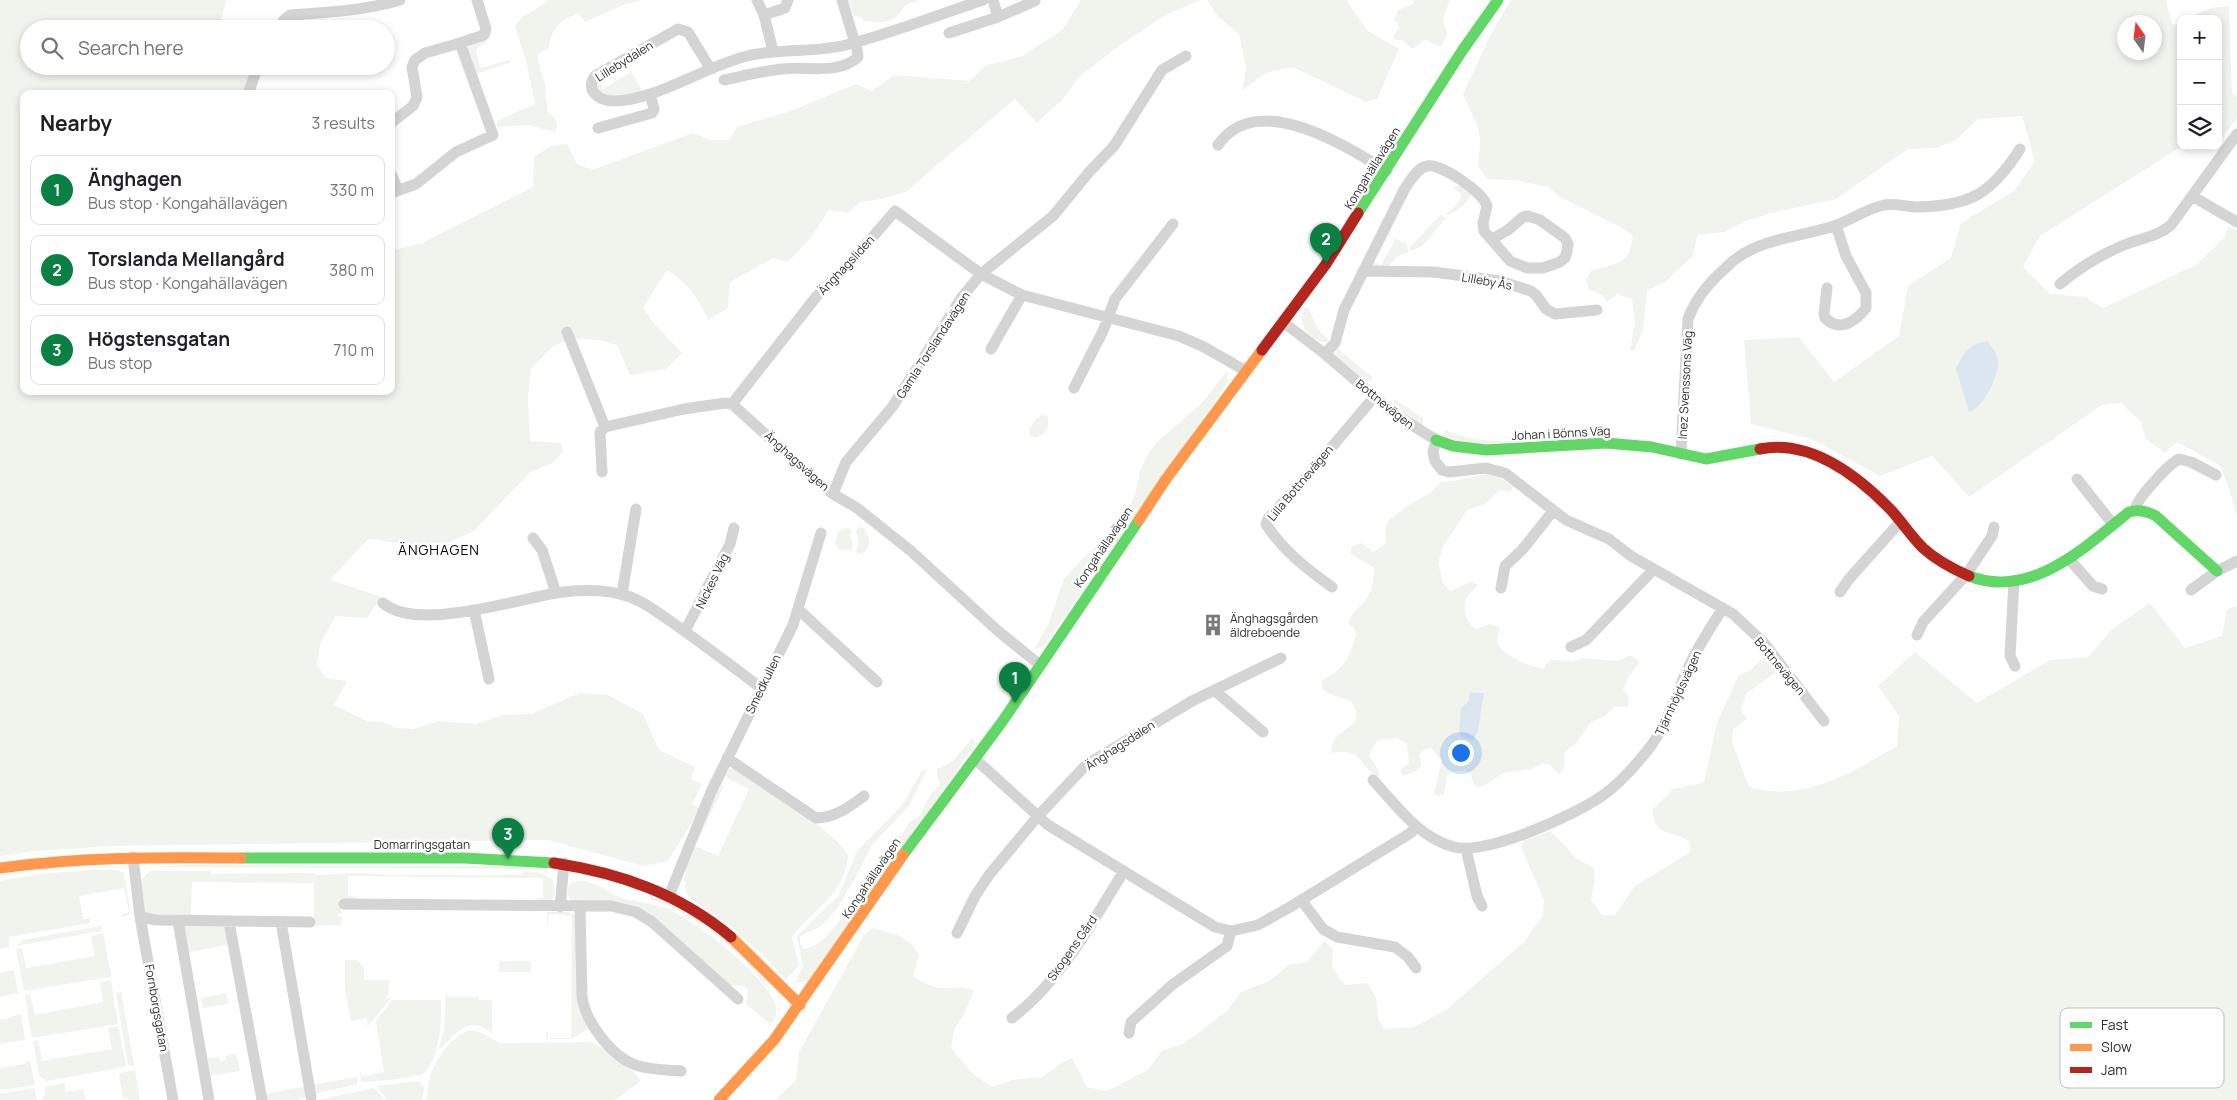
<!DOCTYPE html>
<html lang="en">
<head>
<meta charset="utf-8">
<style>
	body { margin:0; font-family:Manrope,sans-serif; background:#f2f2f2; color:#202124 }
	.controls { position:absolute; right:15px; top:15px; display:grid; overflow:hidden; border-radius:10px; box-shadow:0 2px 8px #0003 }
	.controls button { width:45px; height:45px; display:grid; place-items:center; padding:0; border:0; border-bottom:1px solid #e0e0e0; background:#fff; color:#202124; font:25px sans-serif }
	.compass { position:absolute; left:2117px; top:15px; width:45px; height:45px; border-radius:50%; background:#fff; box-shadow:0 2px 8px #0003; rotate:346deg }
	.you { position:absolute; left:1460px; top:752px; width:18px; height:18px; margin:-12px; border:4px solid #fff; border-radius:50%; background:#1a73e8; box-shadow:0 0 0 8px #1a73e833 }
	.badge { display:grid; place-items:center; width:32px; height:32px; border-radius:50%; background:#0b8043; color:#fff; font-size:16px; font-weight:700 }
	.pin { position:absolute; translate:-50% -41px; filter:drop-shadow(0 1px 2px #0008) }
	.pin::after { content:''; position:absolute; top:26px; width:18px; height:15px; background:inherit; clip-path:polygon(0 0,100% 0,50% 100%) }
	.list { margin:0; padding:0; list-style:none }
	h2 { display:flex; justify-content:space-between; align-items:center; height:65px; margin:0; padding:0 20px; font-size:21px }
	h2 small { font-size:16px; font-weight:400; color:#757577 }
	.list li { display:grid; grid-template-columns:32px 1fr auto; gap:15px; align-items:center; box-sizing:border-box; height:70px; margin:0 10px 10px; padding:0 10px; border:1px solid #e0e0e0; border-radius:10px }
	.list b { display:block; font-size:19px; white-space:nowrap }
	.list p { margin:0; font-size:16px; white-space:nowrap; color:#757577 }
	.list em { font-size:16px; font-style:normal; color:#757577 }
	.icon { flex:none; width:28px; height:28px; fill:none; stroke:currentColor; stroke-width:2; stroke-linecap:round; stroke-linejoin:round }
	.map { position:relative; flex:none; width:2237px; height:1100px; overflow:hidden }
	.search { position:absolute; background:#fff; box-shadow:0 2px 8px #0003; left:20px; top:20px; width:375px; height:55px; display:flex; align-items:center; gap:12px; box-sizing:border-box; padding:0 18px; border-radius:28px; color:#757577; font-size:19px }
	.panel { position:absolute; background:#fff; box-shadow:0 2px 8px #0003; left:20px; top:90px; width:375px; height:305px; border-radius:10px }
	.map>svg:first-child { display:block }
</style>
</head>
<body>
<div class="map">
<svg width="2237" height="1100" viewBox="0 0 2237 1100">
	<rect width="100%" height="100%" fill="#fff"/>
	<path fill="#f0f4ed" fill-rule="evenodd" d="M0,0H226L221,19L252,29H29V66H256L246,94H24V391H391V251L422,243L533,187L534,157L551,146L567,144L577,164L592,170L693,133L711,140H729L737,127L791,111L856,84L872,91L894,75L969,81L985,66L1022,56L1062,30L1081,0H1201L1165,15L1120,45L1079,77L1063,99L1037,123L1015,99L930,171L908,191L881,199L860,202L848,213L829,210L810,239L788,262L773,258L730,282L728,308L708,320C697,296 690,285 667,270L643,307L652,321L682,353L666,369L630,375L617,345C597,338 574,335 554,346C546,352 538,362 531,369L528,398L530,441L561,443L563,452L553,463L530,472L474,531L450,542L415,545L368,539L330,580L382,597L367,618L336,616L320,644L317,665L326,678L347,681L334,705L367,721L383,722L396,728L413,729L439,721L476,724L503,715L531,714L580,693L608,695L643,714L659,750L695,767L691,779L702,784L692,804L700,809L668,861L643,866L548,840L112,846L36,851L0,856Z
		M549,0H643L623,5L585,22L578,13C560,21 551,28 549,48L537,55L546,89L545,91L548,112L556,120L557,127L554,132L529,125L497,127V121L535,104L527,64L515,26L520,19Z
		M848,0H920L905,5C895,25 882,23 864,21L861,17L853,16Z
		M1207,0H1346L1368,31L1399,49L1377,99L1366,102L1293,67L1265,73L1242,91L1246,67L1239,34L1218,17Z
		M1414,0H1450L1443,19L1447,34L1441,46L1434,45L1426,39L1413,49L1402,40H1395L1393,37L1399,28L1398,23L1394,20L1398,10L1413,4Z
		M1511,0H2167L2166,1L2173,25L2181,22L2182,146L2040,236L2023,267L2050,294L2085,297L2103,308L2196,265L2225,237L2228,227L2237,230V516L2227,483L2220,466L2177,442L2165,453L2146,439L2141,422L2121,403L2102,405L1969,497L1932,456L1880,476L1812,439L1751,424L1744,340L1799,337L1834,382L1899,336L1908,286L1951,258L1961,223L2014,191L2035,161L2022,116L1978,119L1956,140L1936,148L1908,149L1836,199L1776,212L1745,221L1724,232L1697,235L1693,256L1665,282L1647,290L1643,330L1634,351L1630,350L1635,323L1632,299L1617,294L1607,302L1602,295L1589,290L1586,280L1591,271C1616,262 1629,267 1633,236L1626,230L1560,197L1548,187L1513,180L1487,179L1478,166L1480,143L1479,130L1463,94L1490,36ZM2124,22H2154V52H2124Z
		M2229,6L2232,93L2237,97V118L2218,143V19H2187L2210,8Z
		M485,39L486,43L477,48L476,51L480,67H484L508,60L512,62L476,74L466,48Z
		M631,72L643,92L633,95L604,97L593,83L597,77L603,89Z
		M1461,185L1471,194C1467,205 1458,209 1449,215H1445L1457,204L1462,194L1453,188Z
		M1441,215L1446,218C1435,229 1427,248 1410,251V246C1422,237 1429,224 1441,215Z
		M1391,229L1390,236L1407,244L1408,252L1398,256L1389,266H1372L1374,262L1381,265L1395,240L1388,236Z
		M1305,307L1308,308L1318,329L1329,341C1318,346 1302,330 1301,319C1301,314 1303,311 1305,307Z
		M1337,348L1372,377L1373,380L1365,382L1336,356Z
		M1227,371V383L1218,397L1045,644L1039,648L1034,649L1048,625L1064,579L1081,560L1115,530L1129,509L1136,491L1140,471L1147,456L1157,442L1202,403Z
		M1395,399L1423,418V425L1403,413L1393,405Z
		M1042,414L1048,417V427L1043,435L1034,438L1030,435L1029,429L1035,420Z
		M1446,430C1484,449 1549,439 1592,438L1483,446L1445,437Z
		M1487,474L1498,476L1514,487L1508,492L1500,490L1485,504L1467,510L1444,545L1438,563L1443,583L1450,591L1471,582L1478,585C1475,589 1470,593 1467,597C1461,608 1466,623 1476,629L1490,624L1500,627C1499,632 1496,638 1497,643C1501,654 1533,669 1544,668L1549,660L1572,661L1583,658L1618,661L1630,655L1640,662L1630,675L1623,689L1629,697L1628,707L1615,706L1605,716L1591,722L1577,742L1564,753C1565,761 1566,769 1559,774L1550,765L1544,763L1531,769L1503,773L1486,785L1477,788L1473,782L1471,774C1462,769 1455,770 1447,776L1444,795L1437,796L1434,793L1442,761L1431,748L1424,750L1420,754L1421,766L1418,770L1403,776L1400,770L1409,763L1407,743L1396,738L1377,741L1369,755L1379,771V777C1356,767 1366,747 1331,753C1333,732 1344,734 1356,720V711L1351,701C1341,697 1332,696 1323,690L1321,681L1336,672L1345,662L1350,653L1356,635L1354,628L1348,623C1352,613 1355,611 1362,604C1372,594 1374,582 1374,568L1351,554V547L1362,543L1373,552L1386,543L1385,530L1388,521L1407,506L1430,493L1441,482L1453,481ZM1470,692L1484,693L1478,731L1473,741L1468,702Z
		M847,527L852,530L850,535L853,545L851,551L838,549L835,543L838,532Z
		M859,527L864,528C870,539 873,546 862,554L857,553L856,550L859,544L856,530Z
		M2150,603L2185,648L2222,636L2227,609L2237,606V1100H775L796,1080L799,1052L864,935L872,928C894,934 907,934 919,955L913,976C922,982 932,988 943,988C954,989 964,984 974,991L965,1012L955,1028L951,1048L972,1073L992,1087L1012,1080L1042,1077L1062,1063L1072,1058L1087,1087L1107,1091L1148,1070L1162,1051L1182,1044L1202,1030L1228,1010L1241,992L1269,981L1289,965L1307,962L1324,941L1333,949L1332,967L1345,985L1368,983L1376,998L1378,1018L1384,1029L1414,1027L1447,1009L1524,942L1543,915L1544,900L1521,847L1523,841L1551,831L1577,859L1594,868L1595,881L1591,900L1602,915H1615L1634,887L1690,852V843C1674,828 1652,839 1653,809L1673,789L1704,783L1717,722L1739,675L1751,670L1764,656L1776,672L1746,694L1741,710L1747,719L1733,729L1732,742L1749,787C1803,803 1851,773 1897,746L1899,716L1878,686L1915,652L1977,703L2050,660L2088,657L2112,629Z
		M972,738L976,743L808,981L795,983L803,967L797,936L839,895L857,851L903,804L921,772L928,768L909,806L872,845L857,875L837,909L821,926L800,936V944L804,949C824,946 841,918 853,903L858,900L864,893L873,872L881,863L891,843L905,830L909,822L920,816L930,795L940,785L937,775V769L953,761Z
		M734,767C756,782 841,835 848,856C843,899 814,906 792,938L799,965L786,980L763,955L730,926L689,897C680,884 687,858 695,846L718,856L749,789L728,779L725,774L728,770Z
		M720,785L724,786L698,840L697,839Z
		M179,865L508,866L546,869L153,867Z
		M88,870H118L124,873L131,914L122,917V914L129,912L124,888L79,896L83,919H90V923L9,937V947L0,949V881L41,874Z
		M150,871H211V874L314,873L313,883L192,882L191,914L198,916L145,915L141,880Z
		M523,871L540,873L551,878C555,885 557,894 551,900H536V898H543V878L348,876V896L357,897L356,900L341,901V914H338L337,916L342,917L341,925L314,926V875L361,873L362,875V873L395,875H522Z
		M578,881C593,879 606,892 620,897C636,903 652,902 668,909C695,921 771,978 776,1008C777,1014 775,1018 772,1022L770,1024L746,1004L748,990L743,986L727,985L655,922L573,902C567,896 566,891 571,883Z
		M651,897C693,910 747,952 770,989C762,984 755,971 748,963C721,937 687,910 650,899Z
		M547,912H567L577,915L580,1009L588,1029L571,1039H547L546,1032H548V1038H571L572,915L549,914L547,927Z
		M183,925H228L231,944L186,953Z
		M101,926L102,931L17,946L22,940Z
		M103,933L111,974L110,977L24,991L16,949L22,948L26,968L95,956L91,936Z
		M345,960H357L364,967V980H389V995H387V998H391L368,1026L361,1028L368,1025L367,1018L351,1021L345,989Z
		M499,961H531V972H499Z
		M14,970L18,993L0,997V973Z
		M111,980L118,1024L32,1038L25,995L30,994L35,1015L103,1002L100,982Z
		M446,989L448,997H478L479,1000H492V1034C468,1011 453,1038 438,1051L444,1029Z
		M121,992L134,1064V1066L128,1065L116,993Z
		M226,993L228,1004L203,1008L201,998Z
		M392,1000H441C442,1022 440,1060 422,1075L391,1080L361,1082L360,1070L362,1076L384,1072L376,1021Z
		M21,1014L25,1040L0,1044V1020Z
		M118,1026L126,1064L125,1067L47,1081L39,1076L33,1041L38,1040L42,1061L112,1049L108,1028Z
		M471,1030C483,1031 490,1039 501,1043L592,1042L628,1065L641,1081L615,1100H426C428,1093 427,1087 429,1080C434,1062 452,1034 471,1030Z
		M236,1054L240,1071L211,1076L208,1058L219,1057L220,1061L226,1060V1056Z
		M30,1061L35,1085L0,1090V1068L25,1064V1062Z
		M135,1070L140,1100H128L127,1097L123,1098L119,1076L121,1073Z
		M357,1077V1084L314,1094L311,1085Z
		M419,1081L424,1088L422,1100H388L376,1086Z
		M64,1083L66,1092L83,1089L86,1100H41L45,1095V1087Z
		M307,1086L308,1096L297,1100H263L262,1094Z
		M34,1088L37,1100H0V1094Z
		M374,1088L385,1100H317Z"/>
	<path fill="#dbe6f0" d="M1987,341C1992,347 1997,352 1998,361C1999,376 1983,408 1969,412L1956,369C1963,353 1969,345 1987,341Z
		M1470,692L1484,693L1478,731L1473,741L1462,737L1459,732L1461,708L1468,702Z"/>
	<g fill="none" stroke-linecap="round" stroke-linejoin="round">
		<path stroke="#d4d4d4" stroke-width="11" d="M757,0L764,15L773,51
			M764,15L785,8L788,0
			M998,17L1035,1
			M279,29L284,20L290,15C328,12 364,11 400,0
			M949,33L998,17L993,0
			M710,68L688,32L678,29L595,76C584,91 600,101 614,101C654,101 706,66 747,56C779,48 814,53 846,45C892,33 938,15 983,0
			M724,80C743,76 763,71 782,69C807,66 839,75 858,57L857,50L842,0
			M248,94L258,66
			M391,123L413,106L417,97L412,67L415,60L425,53L460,43
			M598,128L652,113L654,109L650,94
			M1218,145C1257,89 1344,145 1387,171
			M391,174L398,190
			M391,193L416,184L456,152L493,135L460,43L484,35L486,29L477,0
			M2192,196L2237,222
			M1365,271L1434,272L1500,281L1531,291L1536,295L1546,309L1555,314L1597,310
			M2060,284C2080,267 2100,255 2124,245C2141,238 2157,237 2171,225L2237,134
			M1827,288L1824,314L1825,318C1840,333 1856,321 1866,308V293L1846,256L1836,225
			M1283,322L1325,354L1396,415L1436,440L1433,452L1435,461L1442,470L1449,472L1486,468L1505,473L1566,520L1609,539L1631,556L1733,614L1764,643L1824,721
			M567,332L605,427L684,409L725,403L732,404L817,481L833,494L857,508L911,551L998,631L1040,665
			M991,349L1022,295
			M1325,354L1335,343L1344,310L1405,188C1411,180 1417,168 1427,166C1441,163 1484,193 1487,206L1483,223L1484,231L1510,261L1527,268H1543L1560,262L1565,258L1567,251L1568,244L1565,238L1540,220L1528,216L1523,217L1508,230L1492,239
			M1074,388L1103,331L1115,299L1173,224
			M732,404L816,297L852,261L895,211L981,274L1022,295L1179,336L1204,347L1246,371
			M1681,454L1688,319C1695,300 1705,287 1720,273C1726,268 1731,262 1737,258C1765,238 1803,236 1834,226C1851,220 1866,209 1884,205C1895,203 1907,207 1918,207C1971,206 1992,193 2020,149
			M602,472L600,432L605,427
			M2077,479L2112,523
			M833,494L846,462L893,406L962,297L981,274L1053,216L1090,171L1114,146L1162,70L1186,56
			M2135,510C2136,499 2169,464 2179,459L2191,462L2216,475
			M533,538L542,550L556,593
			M2069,559L2093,586L2102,589
			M2014,581L2010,656L2015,666
			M1332,587C1307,569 1282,550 1266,524L1269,517L1297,488L1375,396
			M1501,588L1505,566L1522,550L1553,511
			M2191,590L2217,571L2237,561
			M1840,592L1849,579L1900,522
			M622,594L636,509
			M383,603C416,632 515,600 556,593C577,590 599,589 620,594C639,598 657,612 673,623C703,644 732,666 761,688
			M474,610L489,679
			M799,610L877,682
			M685,631L730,544L734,528
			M1917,635L1923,622L1966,575L1992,536L1994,527
			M1571,647L1586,640L1654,569
			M1214,690L1263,732
			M727,758L816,818C835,818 849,807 864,796
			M975,759L1048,825L1215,927L1231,931L1227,946L1172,985L1131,1022L1129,1033
			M1373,780C1396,805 1419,838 1454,847C1487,855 1573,816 1602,796C1618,785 1635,766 1647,751C1669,724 1676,690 1692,660C1701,642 1712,625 1723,608
			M1466,849L1477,896L1482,906
			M133,857L140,917L173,1100
			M669,896L711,792L793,625L821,533
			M1302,901L1323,929L1337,937L1395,947L1408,957L1416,968
			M344,904L611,906L636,912L652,922L738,999
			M560,907L564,863
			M580,907L582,997C586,1023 613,1059 639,1066C652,1070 668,1070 681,1071
			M140,917L156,920L310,922
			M178,921L209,1100
			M229,922L262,1100
			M281,922L311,1097
			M1231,931L1258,925L1290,907L1409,834L1417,827
			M957,933L975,896L989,875L1038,816L1086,765L1192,701L1281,658
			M1012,1018C1061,981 1092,922 1124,871"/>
		<path stroke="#63d668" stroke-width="11" d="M1358,213L1462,51L1498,0
			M1436,440L1453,446L1486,450L1606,443L1652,447L1706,459L1760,449
			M1969,576C2031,600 2085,547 2129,512C2139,509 2147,511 2156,516L2217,571
			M903,855L1002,722L1139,520
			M241,858H464L554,863"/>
		<path stroke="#ff974d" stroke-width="11" d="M1139,520L1166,479L1262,350
			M0,868C80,857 160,857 241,858
			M731,937L800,1005
			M719,1100L774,1040L903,855"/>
		<path stroke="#b3261e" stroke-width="11" d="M1262,350L1326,264L1358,213
			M1760,449C1810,439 1858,476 1891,510C1902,522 1911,536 1923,548C1936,560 1953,569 1969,576
			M554,863C620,873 680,894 731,937"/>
	</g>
	<defs>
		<g id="building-bare" transform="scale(1.725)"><path d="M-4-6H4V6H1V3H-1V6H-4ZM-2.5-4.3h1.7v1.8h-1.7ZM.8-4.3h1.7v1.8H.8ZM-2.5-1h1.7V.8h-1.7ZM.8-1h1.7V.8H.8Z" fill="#787878" stroke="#fff" stroke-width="2.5" paint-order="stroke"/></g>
	</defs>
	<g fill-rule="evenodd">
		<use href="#building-bare" x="1213" y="625"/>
	</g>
	<g text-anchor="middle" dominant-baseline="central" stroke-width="5" stroke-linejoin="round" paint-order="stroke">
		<g font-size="12" fill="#2f2f2f" stroke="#fff">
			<text transform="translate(624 61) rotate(-32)">Lillebydalen</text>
			<text transform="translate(1372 168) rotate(-58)">Kongahällavägen</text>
			<text transform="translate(846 265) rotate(-47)">Änghagsliden</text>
			<text transform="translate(1487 281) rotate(10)">Lilleby Ås</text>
			<text transform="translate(933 345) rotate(-57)">Gamla Torslandavägen</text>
			<text transform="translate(1685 385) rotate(-87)">Inez Svenssons Väg</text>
			<text transform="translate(1385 404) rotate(39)">Bottnevägen</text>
			<text transform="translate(1561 433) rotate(-3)">Johan i Bönns Väg</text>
			<text transform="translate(797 461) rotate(42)">Änghagsvägen</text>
			<text transform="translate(1300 483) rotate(-50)">Lilla Bottnevägen</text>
			<text transform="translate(1103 547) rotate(-56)">Kongahällavägen</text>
			<text transform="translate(712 581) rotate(-64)">Nickes Väg</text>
			<text transform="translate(1780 666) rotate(50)">Bottnevägen</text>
			<text transform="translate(763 684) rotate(-64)">Smedkullen</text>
			<text transform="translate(1678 693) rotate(-65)">Tjärnhöjdsvägen</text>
			<text transform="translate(1120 745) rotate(-33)">Änghagsdalen</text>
			<text x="422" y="844">Domarringsgatan</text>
			<text transform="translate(871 878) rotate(-56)">Kongahällavägen</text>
			<text transform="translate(1072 948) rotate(-55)">Skogens Gård</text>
			<text transform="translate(157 1008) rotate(80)">Fornborgsgatan</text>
		</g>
		<g font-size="12" fill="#2f2f2f" stroke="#fff" text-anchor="start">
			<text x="1230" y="618">Änghagsgården<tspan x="1230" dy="14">äldreboende</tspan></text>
		</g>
		<g font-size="14" letter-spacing="1" fill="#000" stroke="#fff">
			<text x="439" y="549">ÄNGHAGEN</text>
		</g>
	</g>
	<rect x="2060" y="1008" width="164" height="80" rx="8" fill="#fff" stroke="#c1c1c1" stroke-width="1"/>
	<rect x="2070" y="1022" width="22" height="6" fill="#63d668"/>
	<rect x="2070" y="1044" width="22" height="7" fill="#ff974d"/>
	<rect x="2070" y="1067" width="22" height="6" fill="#b3261e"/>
	<g font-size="14" fill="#2f2f2f">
		<text x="2101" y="1030">Fast</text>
		<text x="2101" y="1052">Slow</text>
		<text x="2101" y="1075">Jam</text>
	</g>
</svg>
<div class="controls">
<button>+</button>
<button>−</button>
<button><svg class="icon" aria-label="layers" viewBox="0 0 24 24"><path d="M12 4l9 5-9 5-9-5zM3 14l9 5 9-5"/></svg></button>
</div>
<svg class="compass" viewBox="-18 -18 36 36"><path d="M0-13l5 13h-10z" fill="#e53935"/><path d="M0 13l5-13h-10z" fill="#757577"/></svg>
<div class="you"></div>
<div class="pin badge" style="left:1015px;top:703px">1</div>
<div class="pin badge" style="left:1326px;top:264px">2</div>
<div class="pin badge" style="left:508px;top:859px">3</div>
<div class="search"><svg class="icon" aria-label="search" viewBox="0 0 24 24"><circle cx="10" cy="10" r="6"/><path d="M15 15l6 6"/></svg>Search here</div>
<section class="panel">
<h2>Nearby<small>3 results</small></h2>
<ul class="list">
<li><span class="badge">1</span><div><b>Änghagen</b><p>Bus stop · Kongahällavägen</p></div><em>330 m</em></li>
<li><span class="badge">2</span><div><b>Torslanda Mellangård</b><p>Bus stop · Kongahällavägen</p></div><em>380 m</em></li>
<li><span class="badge">3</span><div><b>Högstensgatan</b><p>Bus stop</p></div><em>710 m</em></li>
</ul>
</section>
</div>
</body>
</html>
